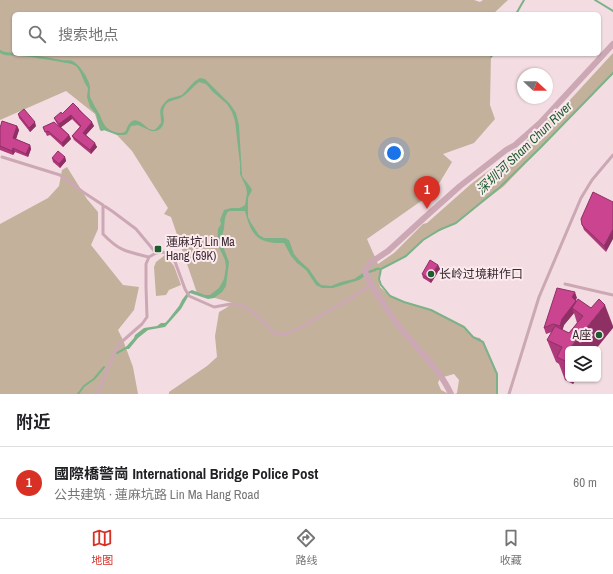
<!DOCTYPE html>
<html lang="zh">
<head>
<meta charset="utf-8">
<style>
	body { margin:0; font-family:"Archivo Narrow","Noto Sans SC",sans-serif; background:#f2f2f2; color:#202124 }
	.controls { position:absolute; right:12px; bottom:12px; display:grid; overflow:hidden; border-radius:6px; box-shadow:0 1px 3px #0004 }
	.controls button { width:36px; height:36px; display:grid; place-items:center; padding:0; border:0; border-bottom:1px solid #e0e0e0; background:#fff; color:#202124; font:20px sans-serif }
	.compass { position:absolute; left:517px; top:68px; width:36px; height:36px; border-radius:50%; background:#fff; box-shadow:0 1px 3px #0004; rotate:112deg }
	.you { position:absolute; left:394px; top:153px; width:14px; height:14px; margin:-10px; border:3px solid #fff; border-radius:50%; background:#1a73e8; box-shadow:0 0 0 6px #1a73e833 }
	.badge { display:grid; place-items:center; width:26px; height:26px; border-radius:50%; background:#d93025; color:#fff; font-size:13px; font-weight:700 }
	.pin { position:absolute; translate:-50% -33px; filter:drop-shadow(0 1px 2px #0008) }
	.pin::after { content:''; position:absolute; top:21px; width:14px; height:12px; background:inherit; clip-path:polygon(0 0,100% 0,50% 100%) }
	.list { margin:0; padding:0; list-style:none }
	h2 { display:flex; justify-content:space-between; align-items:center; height:52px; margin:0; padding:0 16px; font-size:17px }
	h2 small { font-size:13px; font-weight:400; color:#757577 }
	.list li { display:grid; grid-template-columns:26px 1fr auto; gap:12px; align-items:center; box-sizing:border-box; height:72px; padding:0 16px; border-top:1px solid #e0e0e0 }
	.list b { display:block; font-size:15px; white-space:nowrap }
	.list p { margin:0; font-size:13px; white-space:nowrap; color:#757577 }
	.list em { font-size:13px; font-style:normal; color:#757577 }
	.icon { flex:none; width:22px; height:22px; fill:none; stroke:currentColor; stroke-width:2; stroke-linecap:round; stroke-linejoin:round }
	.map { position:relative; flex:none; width:613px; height:394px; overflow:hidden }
	.search { position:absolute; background:#fff; box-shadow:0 1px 3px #0004; left:12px; right:12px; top:12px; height:44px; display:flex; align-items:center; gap:10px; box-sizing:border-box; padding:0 14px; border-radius:6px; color:#757577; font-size:15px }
	.sheet { height:124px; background:#fff }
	nav { display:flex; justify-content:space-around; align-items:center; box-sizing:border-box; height:56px; border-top:1px solid #e0e0e0; background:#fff; font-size:11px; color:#757577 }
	nav a { display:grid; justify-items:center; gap:2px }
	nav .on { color:#d93025 }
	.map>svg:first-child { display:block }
</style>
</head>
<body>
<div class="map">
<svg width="613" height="394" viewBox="0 0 613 394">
	<rect width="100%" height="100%" fill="#f3dde3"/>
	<path fill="#c3b19c" d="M0,0H474L480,2L483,0H508L493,14H14V54H491L490,105L495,119L474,143L443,154L452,162L434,192L367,239L378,264L394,253L423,224L427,223L471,184L521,146L569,101L613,53V73L504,186L456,223L445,228L424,240L406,256L380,269L381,271L379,279L380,287L387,293L397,299L410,304L428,309L441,315L464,327L473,337L480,338L485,346L497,374L496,394H455L457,393L459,380L454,374L440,378L438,383L441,390L449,394H169V392L207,366L217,357L215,336L219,312L226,308L233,303L197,293L171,217L164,214L168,208L132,151L116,134L104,130L102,131L100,130L95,114L66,91L0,120Z
		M67,167L87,199L98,212V229L91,245L123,285L139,287L134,310L118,330L123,340L133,367L138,394H0V224L48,198L59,186L62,170Z
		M165,255L174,266L181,285L169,290L166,295L156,296L154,267L156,262Z"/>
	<path fill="#7bb288" d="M0,50L5,52L14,53V54C30,54 47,57 62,60C67,61 70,59 74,62C80,65 90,81 90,87C90,91 89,95 91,99C94,105 97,110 100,115C101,118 102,121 104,124C107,130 118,135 125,132C127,129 127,126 130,123C139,114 145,131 154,130C157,129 159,125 161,123C161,110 157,110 168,99L182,95L195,81L200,78L205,79L230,104L236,113L239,125L242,176C245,181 250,185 252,190L248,198V217L251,223L259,235L264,238H285L289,240L294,254L300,261L309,269L317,281L321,285L331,286L341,282L354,279L363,273L379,267L376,271L369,273L359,280L349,283L333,288H322L316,285L306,270L297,263L291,256L284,243C258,244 251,235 245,211H229L227,213L225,218L224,228L221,241L229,262L226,286L222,292L214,298L208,299L190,293L181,309L165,327L148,330L138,338L129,349H127L126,347L134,338L135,335L144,328L157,326L161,323H165L168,320L179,306L182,300L188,292L192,290L205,295H210L219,288L224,279L226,267L225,260L217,243L218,229L221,224L220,220L224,210L231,208H239L242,207L245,205L247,193L246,187L240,174V164L235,121L232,112L227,104L213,92L206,84L199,82C193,86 189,93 182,97C176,101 167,99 164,108C162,112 164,116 164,120C164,128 158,132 151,131L138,125L131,126L127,134L124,135H117L104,130L102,131L100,130L96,114L90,107L87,97L88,88C83,82 82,72 76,66C71,63 66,63 61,62C48,60 35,57 21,56C14,55 6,57 0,53Z"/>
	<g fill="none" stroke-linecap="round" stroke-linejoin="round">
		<path stroke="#7bb288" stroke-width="2" d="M595,0L613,11
			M516,14L524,0
			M491,57L493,54
			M376,269H381
			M117,353L128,347
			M78,394L84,386L94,379L104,367
			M497,394V374L483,342L473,337L464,327L431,310L404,302L390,296L386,291L381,285L379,279L381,269L406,256L423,240L439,230L456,223L500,187L541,147L613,73"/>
		<path stroke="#cca8b4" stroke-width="3" d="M2,157L60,175L83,192L112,211L136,229L156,253
			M103,205V234C119,251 127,252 149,257
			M565,284L613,295
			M97,394L118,345L142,324L147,317L146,287V264L149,257L156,253L163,252L170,256L174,259L185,289L189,296L214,307L231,304L241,305L250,310L258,316L273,332L280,335L288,333L303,326L353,297L370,285
			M509,394L539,297L581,198L592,180L613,155"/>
		<path stroke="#cca8b4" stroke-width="6" d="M451,394C438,366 413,345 395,321C390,314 386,307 381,300C375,290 368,282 365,271L370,263L388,251L423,219L460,186L506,150L515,145L540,123L613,44"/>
	</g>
	<path fill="#af3a7b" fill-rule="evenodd" d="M79,109L80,110L94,126L86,135L97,147L91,154L74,140L72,136L80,127L72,119L61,127L69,135L71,139L63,147L50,135L47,136L43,127L58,125L56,122L54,118L62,114Z
		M18,114L36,126L30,132L19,118Z
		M17,126L19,130L16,139L30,145L31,149L28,157L15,152L13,155L0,150V128Z
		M65,157L66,161L60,168L53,162L52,158Z
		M593,192L606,252L584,230L582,225Z
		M438,265L440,269L431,283L423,278L422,274Z
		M577,298L576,300L577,301L591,308L568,349V379H576L573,384L565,380L559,364L556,362L547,340L552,332L546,334L544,328ZM574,313L577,323L569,333L562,330L564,325Z"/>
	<path fill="#8e3064" d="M71,115L72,119L60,128L59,124Z
		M35,122L36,126L30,132L29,128Z
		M92,122L94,126L84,137L83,133Z
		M17,126L19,130L15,142L13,138Z
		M69,135L71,139L63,147L62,143Z
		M95,143L97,147L91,154L90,150Z
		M30,145L31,149L28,157L26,154Z
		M13,148L15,152L13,155L12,151Z
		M65,157L66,161L60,168L59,164Z
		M613,229V239L606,252L604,246Z
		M438,265L440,269L431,283L429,279Z
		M575,292L577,298L574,302L572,297Z
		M576,301L579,306L572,308L574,313L564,325L562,332L560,326L562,319Z
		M605,305L613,326V328L596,349H571L570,348Z
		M568,355V370L565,361Z
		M571,379H576L573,384Z"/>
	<path fill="#cb448f" stroke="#8e3064" d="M73,103L79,109H78L92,122L83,133L95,143L90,150L72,136L81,126L71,115L59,124L54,118L61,112L62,114Z
		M24,109L35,122L29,128L18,114Z
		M2,121L17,126L13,138L30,145L26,154L13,148L12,151L0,146V128Z
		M54,122L69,135L62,143L48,131L45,132L43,127Z
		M58,151L65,157L59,164L52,158Z
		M593,192L613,202V229L604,246L582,225L581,219Z
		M430,260L438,265L429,279L422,274Z
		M557,288L575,292L572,297L576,301L562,319L560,326L553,324L544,328Z
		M578,299L591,308L599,299L605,305L570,348L572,349H568V355L565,361L557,357L562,347L547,340L555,326L569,333L583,316L572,308Z"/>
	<g fill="#1c5c2d" stroke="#fbeaee" stroke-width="1.5">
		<rect x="154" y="245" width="8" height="8" rx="2"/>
		<circle cx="431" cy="274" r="4"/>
		<circle cx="599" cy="335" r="4"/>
	</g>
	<g text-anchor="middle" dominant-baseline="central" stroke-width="4" stroke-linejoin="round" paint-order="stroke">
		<g font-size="12" fill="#392930" stroke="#fbeaee" text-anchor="start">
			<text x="166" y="242">蓮麻坑 Lin Ma<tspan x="166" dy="14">Hang (59K)</tspan></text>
			<text x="439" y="274">长岭过境耕作口</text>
			<text x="591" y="335" text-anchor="end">A座</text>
		</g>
		<g font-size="13" font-style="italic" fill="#1c5c2d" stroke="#fbeaee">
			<text transform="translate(524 148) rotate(-44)">深圳河 Sham Chun River</text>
		</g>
	</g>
</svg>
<div class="controls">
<button><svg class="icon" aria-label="layers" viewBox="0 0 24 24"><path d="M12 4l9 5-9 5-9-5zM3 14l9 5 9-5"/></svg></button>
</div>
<svg class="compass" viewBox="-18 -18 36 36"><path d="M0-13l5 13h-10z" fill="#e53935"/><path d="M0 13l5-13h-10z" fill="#757577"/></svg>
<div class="you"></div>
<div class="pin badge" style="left:427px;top:209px">1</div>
<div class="search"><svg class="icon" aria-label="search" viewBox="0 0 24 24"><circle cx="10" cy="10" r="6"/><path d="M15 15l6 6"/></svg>搜索地点</div>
</div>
<section class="sheet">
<h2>附近<small></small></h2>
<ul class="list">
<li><span class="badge">1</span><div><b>國際橋警崗 International Bridge Police Post</b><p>公共建筑 · 蓮麻坑路 Lin Ma Hang Road</p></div><em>60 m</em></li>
</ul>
</section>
<nav>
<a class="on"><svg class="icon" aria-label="map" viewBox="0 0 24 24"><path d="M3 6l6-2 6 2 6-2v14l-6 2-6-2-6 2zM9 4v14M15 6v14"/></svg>地图</a>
<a><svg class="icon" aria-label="directions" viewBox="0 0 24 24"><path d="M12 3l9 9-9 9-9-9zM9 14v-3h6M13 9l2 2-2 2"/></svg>路线</a>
<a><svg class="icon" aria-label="saved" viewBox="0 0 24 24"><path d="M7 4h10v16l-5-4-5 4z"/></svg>收藏</a>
</nav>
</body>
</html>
